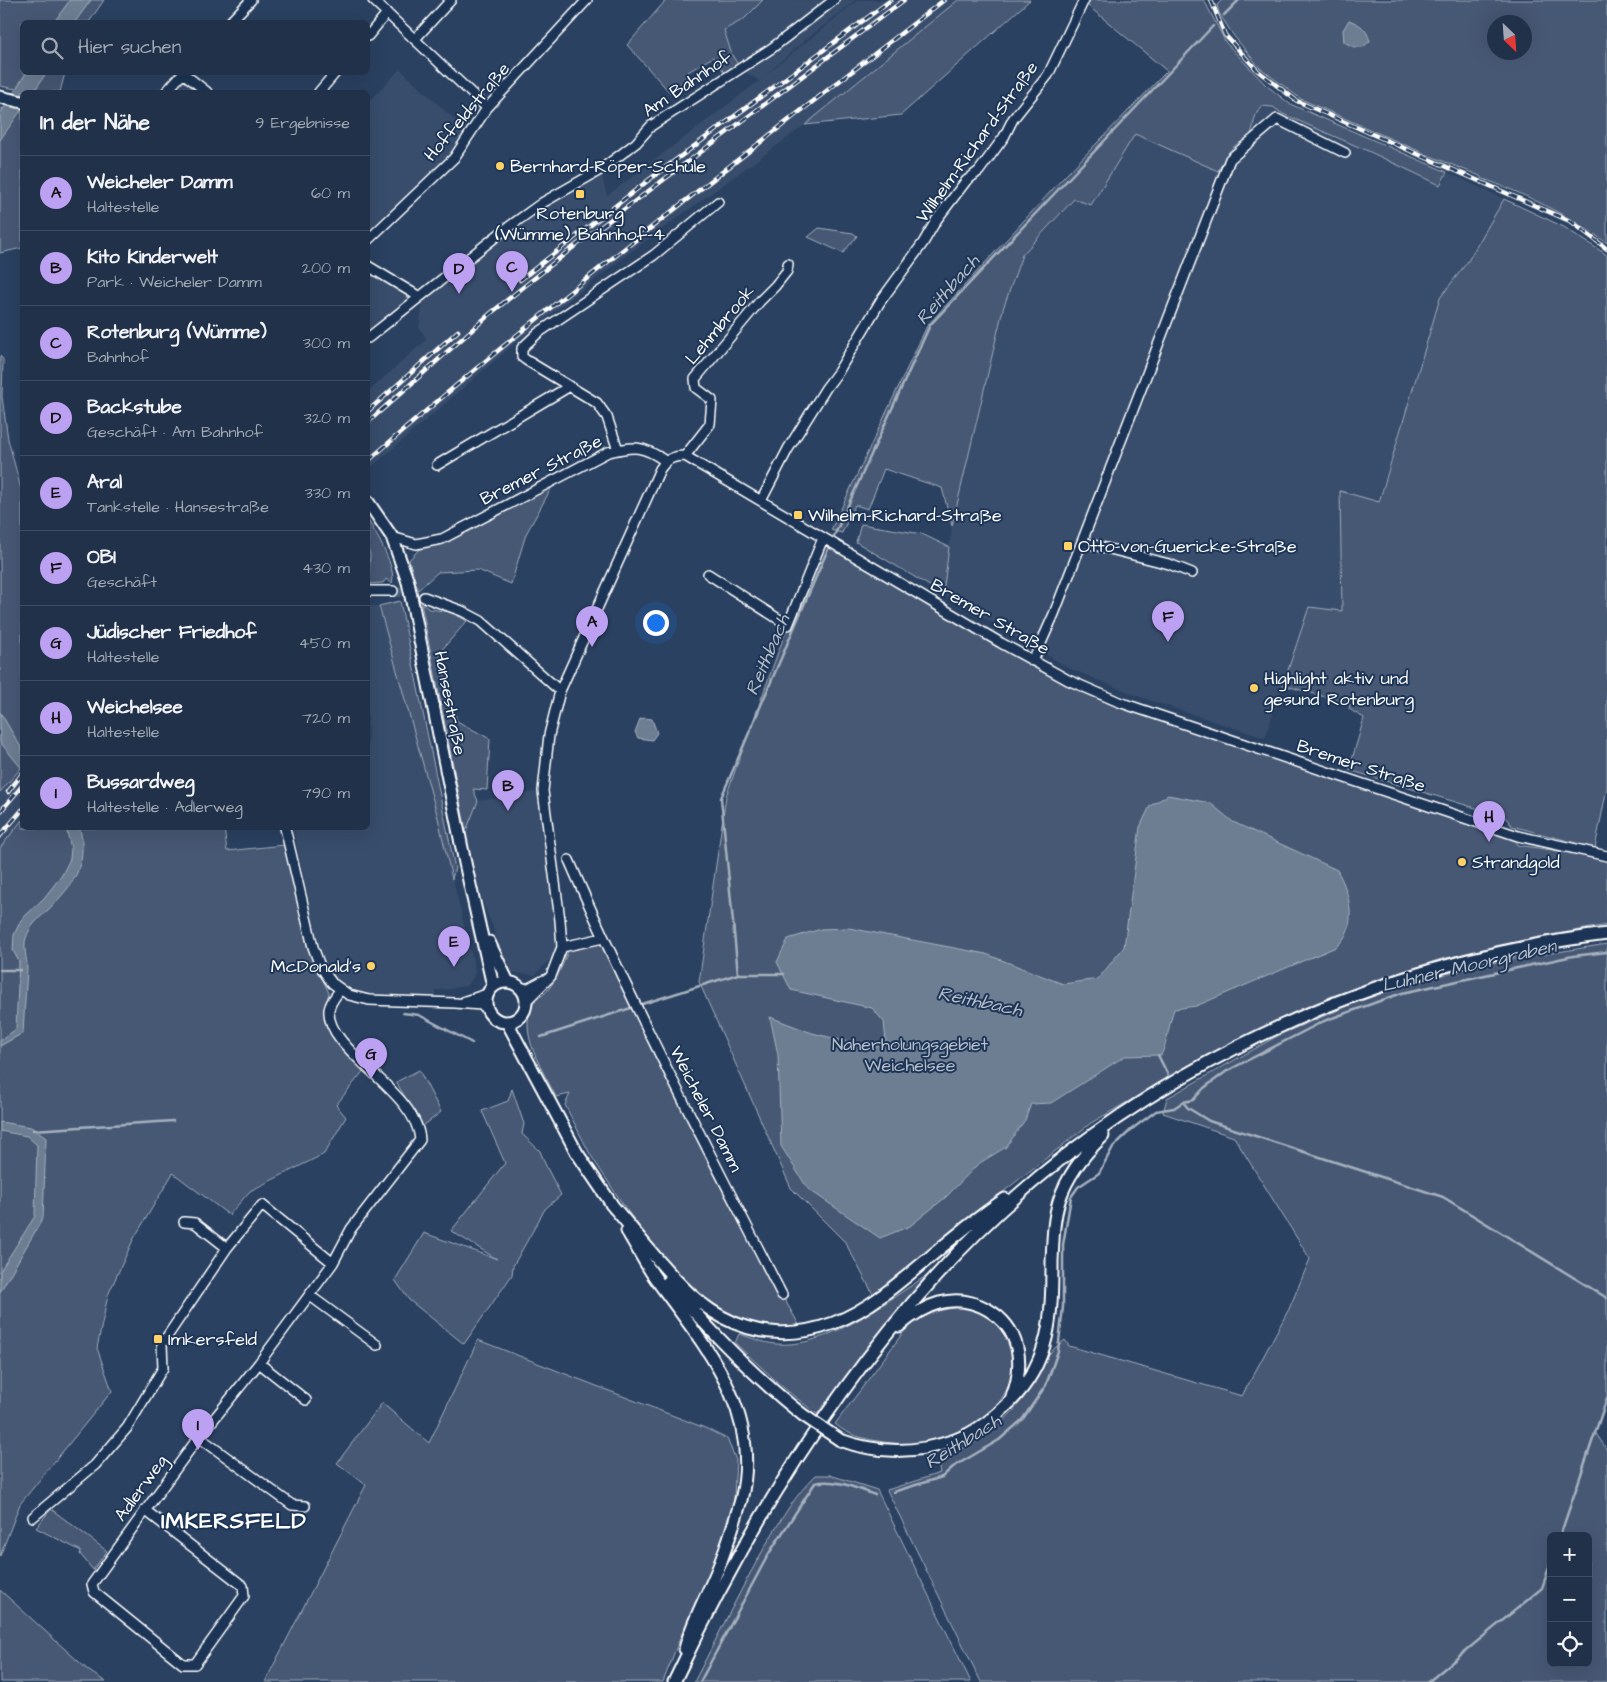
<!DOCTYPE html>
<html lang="de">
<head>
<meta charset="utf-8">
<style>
	body { margin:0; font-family:"Architects Daughter",sans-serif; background:#283950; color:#f1f3f6 }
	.controls { position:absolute; right:15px; bottom:15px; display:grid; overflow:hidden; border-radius:8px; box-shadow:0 5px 20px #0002 }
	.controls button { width:45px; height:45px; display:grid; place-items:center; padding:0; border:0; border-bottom:1px solid #3d4c61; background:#203149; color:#f1f3f6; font:25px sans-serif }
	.compass { position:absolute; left:1487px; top:15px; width:45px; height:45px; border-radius:50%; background:#203149; box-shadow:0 5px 20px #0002; rotate:155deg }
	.you { position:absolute; left:655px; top:622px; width:18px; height:18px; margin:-12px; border:4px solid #fff; border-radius:50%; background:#1a73e8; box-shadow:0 0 0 8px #1a73e833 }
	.badge { display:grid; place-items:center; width:32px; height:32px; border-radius:50%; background:#bca0f2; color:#111; font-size:16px; font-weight:700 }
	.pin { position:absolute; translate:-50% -41px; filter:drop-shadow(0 1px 2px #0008) }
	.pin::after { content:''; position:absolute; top:26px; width:18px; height:15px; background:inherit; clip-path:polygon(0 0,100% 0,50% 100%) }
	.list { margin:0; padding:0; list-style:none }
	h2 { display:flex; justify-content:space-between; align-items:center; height:65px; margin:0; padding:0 20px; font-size:21px }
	h2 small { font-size:16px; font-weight:400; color:#a2a9b4 }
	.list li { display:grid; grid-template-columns:32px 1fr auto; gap:15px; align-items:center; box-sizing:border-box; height:75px; padding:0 20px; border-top:1px solid #3d4c61 }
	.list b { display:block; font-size:19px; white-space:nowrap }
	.list p { margin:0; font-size:16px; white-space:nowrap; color:#a2a9b4 }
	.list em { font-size:16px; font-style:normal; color:#a2a9b4 }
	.icon { flex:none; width:28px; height:28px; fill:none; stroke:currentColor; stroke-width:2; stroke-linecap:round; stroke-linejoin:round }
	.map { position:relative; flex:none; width:1607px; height:1682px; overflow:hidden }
	.search { position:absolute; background:#203149; box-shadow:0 5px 20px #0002; left:20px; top:20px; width:350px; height:55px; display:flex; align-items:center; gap:12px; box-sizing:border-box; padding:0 18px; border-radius:8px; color:#a2a9b4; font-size:19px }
	.panel { position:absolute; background:#203149; box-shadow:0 5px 20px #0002; left:20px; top:90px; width:350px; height:740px; border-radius:8px }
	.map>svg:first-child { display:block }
</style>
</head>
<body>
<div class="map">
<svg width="1607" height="1682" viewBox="0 0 1607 1682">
	<rect width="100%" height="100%" fill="#2a4161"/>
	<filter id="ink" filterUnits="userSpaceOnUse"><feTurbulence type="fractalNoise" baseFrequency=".02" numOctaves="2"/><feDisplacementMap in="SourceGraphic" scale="10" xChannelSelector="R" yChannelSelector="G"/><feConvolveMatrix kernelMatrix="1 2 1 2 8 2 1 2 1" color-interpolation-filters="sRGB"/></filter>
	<g filter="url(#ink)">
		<path fill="#394e6c" d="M763,0H856L798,46L761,79L858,0H958L805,125L625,256L515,343L368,470V392L427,339L419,328L423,302L418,296L368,338V266L418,295L503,231L600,170L607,196L759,81L740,68L732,55L724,30L744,19Z
			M400,69L470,134L454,158L368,240V103Z
			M189,73L215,92H169Z
			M1262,106L1273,107L1283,114L1364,149L1440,185L1447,172L1504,199L1468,261L1440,298L1378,502L1340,492L1342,611L1309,607L1265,738L1143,698L1071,669L943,594L952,526L1003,309L1022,255L1074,199L1091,205L1135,134L1150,139L1228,152L1251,135L1254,115Z
			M368,606H379L384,622L438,818L475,970L473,978L467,985L452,989L436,990V997L368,994L354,991L334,977L319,948L293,828H368Z
			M22,767V820L0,848V792Z
			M543,791L562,947L535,975L510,972L481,897L466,831L478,801Z"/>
		<path fill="#465975" stroke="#a2acba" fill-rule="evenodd" d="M0,0H104L89,22H22V72L65,73L60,92H32L0,86Z
			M666,0H763L744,19L724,30L732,55L740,68L728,77L713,57L688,72L674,97L627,45Z
			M958,0H1030L901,115L805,125Z
			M1081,0H1204L1226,43L1266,85L1290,104L1447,172L1440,185L1368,151L1283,114L1273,107L1262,106C1250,119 1256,128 1249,137C1246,142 1244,141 1239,143C1229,148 1224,161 1218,171L1135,134L1091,205L1074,199L1022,255L1003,309L952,526L942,488L884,469L868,509L855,505L842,533L831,530L927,326L1064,177L1167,71Z
			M1222,0H1607V243C1568,215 1526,194 1481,178L1480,176L1428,155L1301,99L1260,68L1233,35L1219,13L1217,5ZM1494,22H1524V52H1494Z
			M0,108L22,112V248L0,253Z
			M1504,199L1564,227L1607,255V788L1595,848L1512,826L1506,818L1479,809L1349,770L1364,718L1349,709L1350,704L1283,685L1309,607L1342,611L1340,491L1379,502L1440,298L1468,261Z
			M819,228L853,233L857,236L843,253L808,237Z
			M0,356L3,359L2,397L8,439L22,493V767L0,792Z
			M557,478L526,534L511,584L478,570L438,572L418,590L409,560L424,544Z
			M368,520C376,534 397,568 392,583L386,579L383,583L368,584L370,554L368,550Z
			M861,524L922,534L949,547L943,594L856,542Z
			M823,538L1068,680L1518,836L1517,845L1607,858V925L1524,940L1438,960L1332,999L1233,1041L1091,1123L873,1294L845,1242L791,1188L699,982L726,796L788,625Z
			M400,601L455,868L452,879L438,818L379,606Z
			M421,603L429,609L451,612L467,621L439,653L457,721L490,739L487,790L473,789L478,801L466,831Z
			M22,820V828H224L227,851L284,845L308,949L329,993L324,1010L335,1037L365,1069L336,1105L346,1117L324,1154L250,1191L229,1215L173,1173L133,1240L108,1295L97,1348L112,1391L20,1504L0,1556V848Z
			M603,938L782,1295L801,1328L781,1331L739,1318L702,1300L678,1277L626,1209L590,1154L565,1105L570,1094L556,1097C543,1070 517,1033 533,1004C536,998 543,996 547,991C558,978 564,962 570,946Z
			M1607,944V1398L1595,1432L1607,1450V1682H981L887,1490L940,1473L937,1458C982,1444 1008,1423 1033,1384C1040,1374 1043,1361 1050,1353C1054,1348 1060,1344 1065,1340L1069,1346L1242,1396L1289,1309L1310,1259L1234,1137L1163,1113L1167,1098L1281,1034L1389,989L1484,964ZM1551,1536H1588V1663H1551Z
			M419,1070L441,1112L423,1126L396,1082Z
			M512,1089L524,1124L522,1134L540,1151L546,1166L561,1195L545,1209L513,1266L512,1275L464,1344L409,1300L395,1280L424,1233L497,1259L451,1231L505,1163L482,1111L508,1101Z
			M926,1276L817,1414L785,1389L735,1343L739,1334C750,1337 763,1343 776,1344C827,1349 885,1302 926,1276Z
			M964,1307C971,1310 979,1312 985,1315C1030,1339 1016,1394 982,1420C955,1441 916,1447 884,1442C865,1439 849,1436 835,1424L908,1326C926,1313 941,1309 964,1307Z
			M478,1340L705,1428L727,1439L736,1460L733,1514L716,1560L682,1633L663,1682H265L366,1485L337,1463L382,1403L429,1443Z
			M816,1475H830L877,1490L971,1682H694C718,1636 741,1588 767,1543C782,1518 795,1495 816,1475Z
			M51,1509L107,1551L93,1570L80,1554L81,1551L36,1528Z
			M0,1590L89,1671L106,1682H0Z"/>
		<path fill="#6d7d92" stroke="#a7b1be" d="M70,0H91L75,22H54Z
			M1349,20C1361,25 1366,28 1370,41L1363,47H1354L1344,42L1343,30Z
			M26,73H46L34,92H22V109L0,140V114Z
			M0,712L22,749V769L0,742Z
			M644,718L652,719L657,733L652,740L638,738L635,732L640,719Z
			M1168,795L1210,803L1233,822L1337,870C1350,893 1359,928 1336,947L1196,1006L1174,1009C1169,1023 1167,1045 1161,1055L1125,1056L1051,1103L1031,1104L1025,1120L1006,1147L978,1164L946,1197L910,1226L880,1238L808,1189L781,1146L778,1055L770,1017L812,1033L874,1048L886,1041L884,1022L872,1008L791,990L777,962L788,939L821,929L849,928L986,954L1063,984L1098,979L1124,947L1140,827L1150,806Z
			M66,828H80C88,867 73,885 47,911C38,919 30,926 26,938C23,947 27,958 27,968C26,990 24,1012 23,1033L0,1046V1041L16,1029L19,962L13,950L14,935L21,920L44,898L62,875L70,859L71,848Z
			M0,1122L31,1127L46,1138L43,1218L0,1292V1271L35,1216L37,1145L27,1136L0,1131Z"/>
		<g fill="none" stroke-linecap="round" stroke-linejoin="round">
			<path stroke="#a7b1be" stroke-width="2.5" d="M1224,15L1239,0
				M0,970H21
				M784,974H738L721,798L825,556L930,325L1213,26
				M639,1005L738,974
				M403,1013L419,1015L472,1043
				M541,1037L634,1007
				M1158,1055L1168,1075
				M1183,1102L1188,1108L1209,1121L1443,1197L1607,1298
				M33,1130L173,1121
				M893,1492L942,1477L953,1467L999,1440L1022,1420L1046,1385L1058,1351L1063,1307V1245L1071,1197L1078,1187L1099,1173L1113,1147L1132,1129L1156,1111L1174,1108L1183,1102L1193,1100L1204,1088L1227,1071L1324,1021L1402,993L1573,956L1607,952
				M1560,1536L1607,1398
				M700,1682L768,1555L815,1483C835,1478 856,1488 875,1495
				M1428,1682L1542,1588L1551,1562"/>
			<path stroke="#4a5e79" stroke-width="9" stroke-dasharray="9 4.5" stroke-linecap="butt" d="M393,591L424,597"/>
			<g stroke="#fff" stroke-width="12">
				<path id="minor" d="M373,0L487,108
					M230,22L251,0
					M368,36L387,13
					M415,39L451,0
					M183,73L207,92
					M166,92L184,72
					M319,92L336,72
					M368,240L454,158L487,108L587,0
					M368,266L418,296
					M368,338L503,231L542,203L600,170L636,143L651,126L772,48L834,0
					M618,450L607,417L597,403L526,360L522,357V348L538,333L654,255L718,202
					M685,456L710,424L712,400L696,388L695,379L760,301L775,286L787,271L788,264
					M437,465L570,386
					M761,501L788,449L826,388L838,372L880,302L923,243L937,219L966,181L979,171L1004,137L1013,119L1048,75L1084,0
					M392,537L416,544L442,539L608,452C634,446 643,445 665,461
					M1082,542L1169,564L1192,573
					M708,574L788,625L823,538
					M368,591H393
					M424,597L462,611L481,621L560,691
					M1033,661L1054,614L1230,159L1277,119L1345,153
					M285,828L313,947L320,966L332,983L349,995L369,1000L455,1003L481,1005L487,1008
					M569,860C633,1008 709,1151 782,1295
					M562,947L603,938
					M520,987L527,989L544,980
					M465,1001L487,994
					M526,1001L551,976L562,947L560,920L543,791L549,735L560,691L660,469C667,459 673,456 685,456L1001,643L1068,680L1119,702L1518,836L1607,856
					M184,1222L195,1223L227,1248
					M309,1295L377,1345
					M259,1363L306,1400
					M199,1437L292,1505L305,1506
					M145,1510L243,1586L244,1596L195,1664H183L94,1592L92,1584L193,1445L259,1363L333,1263L351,1229L420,1140C417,1091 326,1051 329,1010C330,1002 336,996 340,990
					M33,1517L95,1465L127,1428L163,1368L162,1344L227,1248L262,1205L333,1263"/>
			</g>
			<g stroke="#fff" stroke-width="15">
				<path id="major" d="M0,97L22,102
					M368,502L392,537L408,582
					M413,606L465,863L493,986
					M489,942L508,982
					M486 1002a20 20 0 1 1 40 0a20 20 0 1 1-40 0Z
					M507,1022L577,1153L615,1209
					M611,1204C634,1230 655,1259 680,1284C741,1348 815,1346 883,1295C924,1264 962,1227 1005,1199
					M627,1231C637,1247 645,1264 656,1279C705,1346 763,1411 741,1500C735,1521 728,1542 721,1561C710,1591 693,1618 685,1649
					M668,1282C709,1330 753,1376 803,1415
					M899,1326C911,1316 924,1307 939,1303C972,1294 1009,1314 1017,1348C1021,1365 1018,1381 1012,1397
					M840,1440C878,1454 916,1454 955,1440C977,1432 994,1418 1010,1402C1051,1361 1052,1316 1052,1261C1053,1241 1053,1221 1059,1201C1067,1176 1084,1154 1103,1136
					M674,1682C743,1536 828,1395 936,1276C1108,1085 1354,965 1607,934"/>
			</g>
			<use href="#minor" stroke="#1d3557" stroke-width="9"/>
			<use href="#major" stroke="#1d3557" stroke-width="11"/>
			<g stroke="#fff" stroke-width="4.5">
				<path id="rail" d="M1211,0L1225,35L1258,71L1297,101L1572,222L1607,249
					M520,280L650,179L891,0
					M368,411L458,331
					M368,422L491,313L571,249L904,0
					M368,461C553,299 750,151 944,0
					M8,792L22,774
					M0,812L22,786
					M0,836L22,810"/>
			</g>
			<use href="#rail" stroke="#1d3557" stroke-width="2.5" stroke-dasharray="8" stroke-linecap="butt"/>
			<g stroke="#fff" stroke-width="15" stroke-linecap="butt">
				<path id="major-bridge" d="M408,582L413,606
					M803,1415L840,1440"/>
			</g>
			<use href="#major-bridge" stroke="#1d3557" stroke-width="11"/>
		</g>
	</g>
	<g fill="#ffd166" stroke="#1d3557" stroke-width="2">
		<circle cx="500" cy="166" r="5"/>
		<rect x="575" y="189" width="10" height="10" rx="2.5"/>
		<rect x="793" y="510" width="10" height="10" rx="2.5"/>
		<rect x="1063" y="541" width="10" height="10" rx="2.5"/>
		<circle cx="1254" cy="688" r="5"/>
		<circle cx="1462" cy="862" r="5"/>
		<circle cx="371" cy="966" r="5"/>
		<rect x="153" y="1334" width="10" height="10" rx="2.5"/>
	</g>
	<g text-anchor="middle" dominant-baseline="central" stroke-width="4" stroke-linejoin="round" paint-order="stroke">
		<g font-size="18" fill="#fff" stroke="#1d3557">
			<text transform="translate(687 84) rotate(-34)">Am Bahnhof</text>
			<text transform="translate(467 112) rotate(-50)">Hoffeldstraße</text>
			<text transform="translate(977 142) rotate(-54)">Wilhelm-Richard-Straße</text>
			<text transform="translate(720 325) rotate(-50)">Lehmbrook</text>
			<text transform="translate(541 470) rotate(-27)">Bremer Straße</text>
			<text transform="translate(990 617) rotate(30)">Bremer Straße</text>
			<text transform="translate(450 703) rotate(79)">Hansestraße</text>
			<text transform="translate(1361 766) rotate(18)">Bremer Straße</text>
			<text transform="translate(706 1109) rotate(63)">Weicheler Damm</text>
			<text transform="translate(141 1488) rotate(-54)">Adlerweg</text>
		</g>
		<g font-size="18" fill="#fff" stroke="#1d3557" text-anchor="start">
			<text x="510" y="166">Bernhard-Röper-Schule</text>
			<text x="580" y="213" text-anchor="middle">Rotenburg<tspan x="580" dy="21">(Wümme) Bahnhof-4</tspan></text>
			<text x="808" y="515">Wilhelm-Richard-Straße</text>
			<text x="1078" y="546">Otto-von-Guericke-Straße</text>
			<text x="1264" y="678">Highlight aktiv und<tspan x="1264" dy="21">gesund Rotenburg</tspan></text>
			<text x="1472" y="862">Strandgold</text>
			<text x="361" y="966" text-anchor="end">McDonald's</text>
			<text x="168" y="1339">Imkersfeld</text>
		</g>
		<g font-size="18" fill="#b5bdc8" stroke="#1d3557">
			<text x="910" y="1044">Naherholungsgebiet<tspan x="910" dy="21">Weichelsee</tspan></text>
		</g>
		<g font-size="19" font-style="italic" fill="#b6bec8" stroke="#1d3557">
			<text transform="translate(948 290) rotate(-49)">Reithbach</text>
			<text transform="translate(768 655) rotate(-67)">Reithbach</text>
			<text transform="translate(1469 966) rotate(-13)">Luhner Moorgraben</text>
			<text transform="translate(980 1002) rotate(12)">Reithbach</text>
			<text transform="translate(963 1442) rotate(-32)">Reithbach</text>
		</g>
		<g font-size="22" font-weight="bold" letter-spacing="1" fill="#fff" stroke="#1d3557">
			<text x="234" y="1521">IMKERSFELD</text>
		</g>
	</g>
</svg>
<div class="controls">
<button>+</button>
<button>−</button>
<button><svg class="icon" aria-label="locate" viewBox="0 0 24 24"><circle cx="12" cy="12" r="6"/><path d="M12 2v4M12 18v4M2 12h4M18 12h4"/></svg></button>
</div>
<svg class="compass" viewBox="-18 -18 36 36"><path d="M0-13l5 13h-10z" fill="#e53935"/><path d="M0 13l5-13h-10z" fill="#a2a9b4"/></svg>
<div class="you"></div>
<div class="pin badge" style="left:592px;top:647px">A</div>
<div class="pin badge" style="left:508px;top:811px">B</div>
<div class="pin badge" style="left:512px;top:292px">C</div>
<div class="pin badge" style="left:459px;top:294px">D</div>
<div class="pin badge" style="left:454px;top:967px">E</div>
<div class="pin badge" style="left:1168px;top:642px">F</div>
<div class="pin badge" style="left:371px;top:1079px">G</div>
<div class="pin badge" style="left:1489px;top:842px">H</div>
<div class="pin badge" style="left:198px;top:1450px">I</div>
<div class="search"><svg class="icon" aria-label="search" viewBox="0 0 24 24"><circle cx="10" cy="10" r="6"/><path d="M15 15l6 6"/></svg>Hier suchen</div>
<section class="panel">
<h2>In der Nähe<small>9 Ergebnisse</small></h2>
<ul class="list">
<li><span class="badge">A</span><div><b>Weicheler Damm</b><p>Haltestelle</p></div><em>60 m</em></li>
<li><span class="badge">B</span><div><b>Kito Kinderwelt</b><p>Park · Weicheler Damm</p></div><em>200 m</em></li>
<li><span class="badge">C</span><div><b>Rotenburg (Wümme)</b><p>Bahnhof</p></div><em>300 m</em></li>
<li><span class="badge">D</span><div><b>Backstube</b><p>Geschäft · Am Bahnhof</p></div><em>320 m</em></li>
<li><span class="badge">E</span><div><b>Aral</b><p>Tankstelle · Hansestraße</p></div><em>330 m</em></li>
<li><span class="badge">F</span><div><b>OBI</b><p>Geschäft</p></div><em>430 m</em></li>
<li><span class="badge">G</span><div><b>Jüdischer Friedhof</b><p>Haltestelle</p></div><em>450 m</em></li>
<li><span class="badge">H</span><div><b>Weichelsee</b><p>Haltestelle</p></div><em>720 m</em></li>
<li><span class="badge">I</span><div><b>Bussardweg</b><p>Haltestelle · Adlerweg</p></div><em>790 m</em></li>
</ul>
</section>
</div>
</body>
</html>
